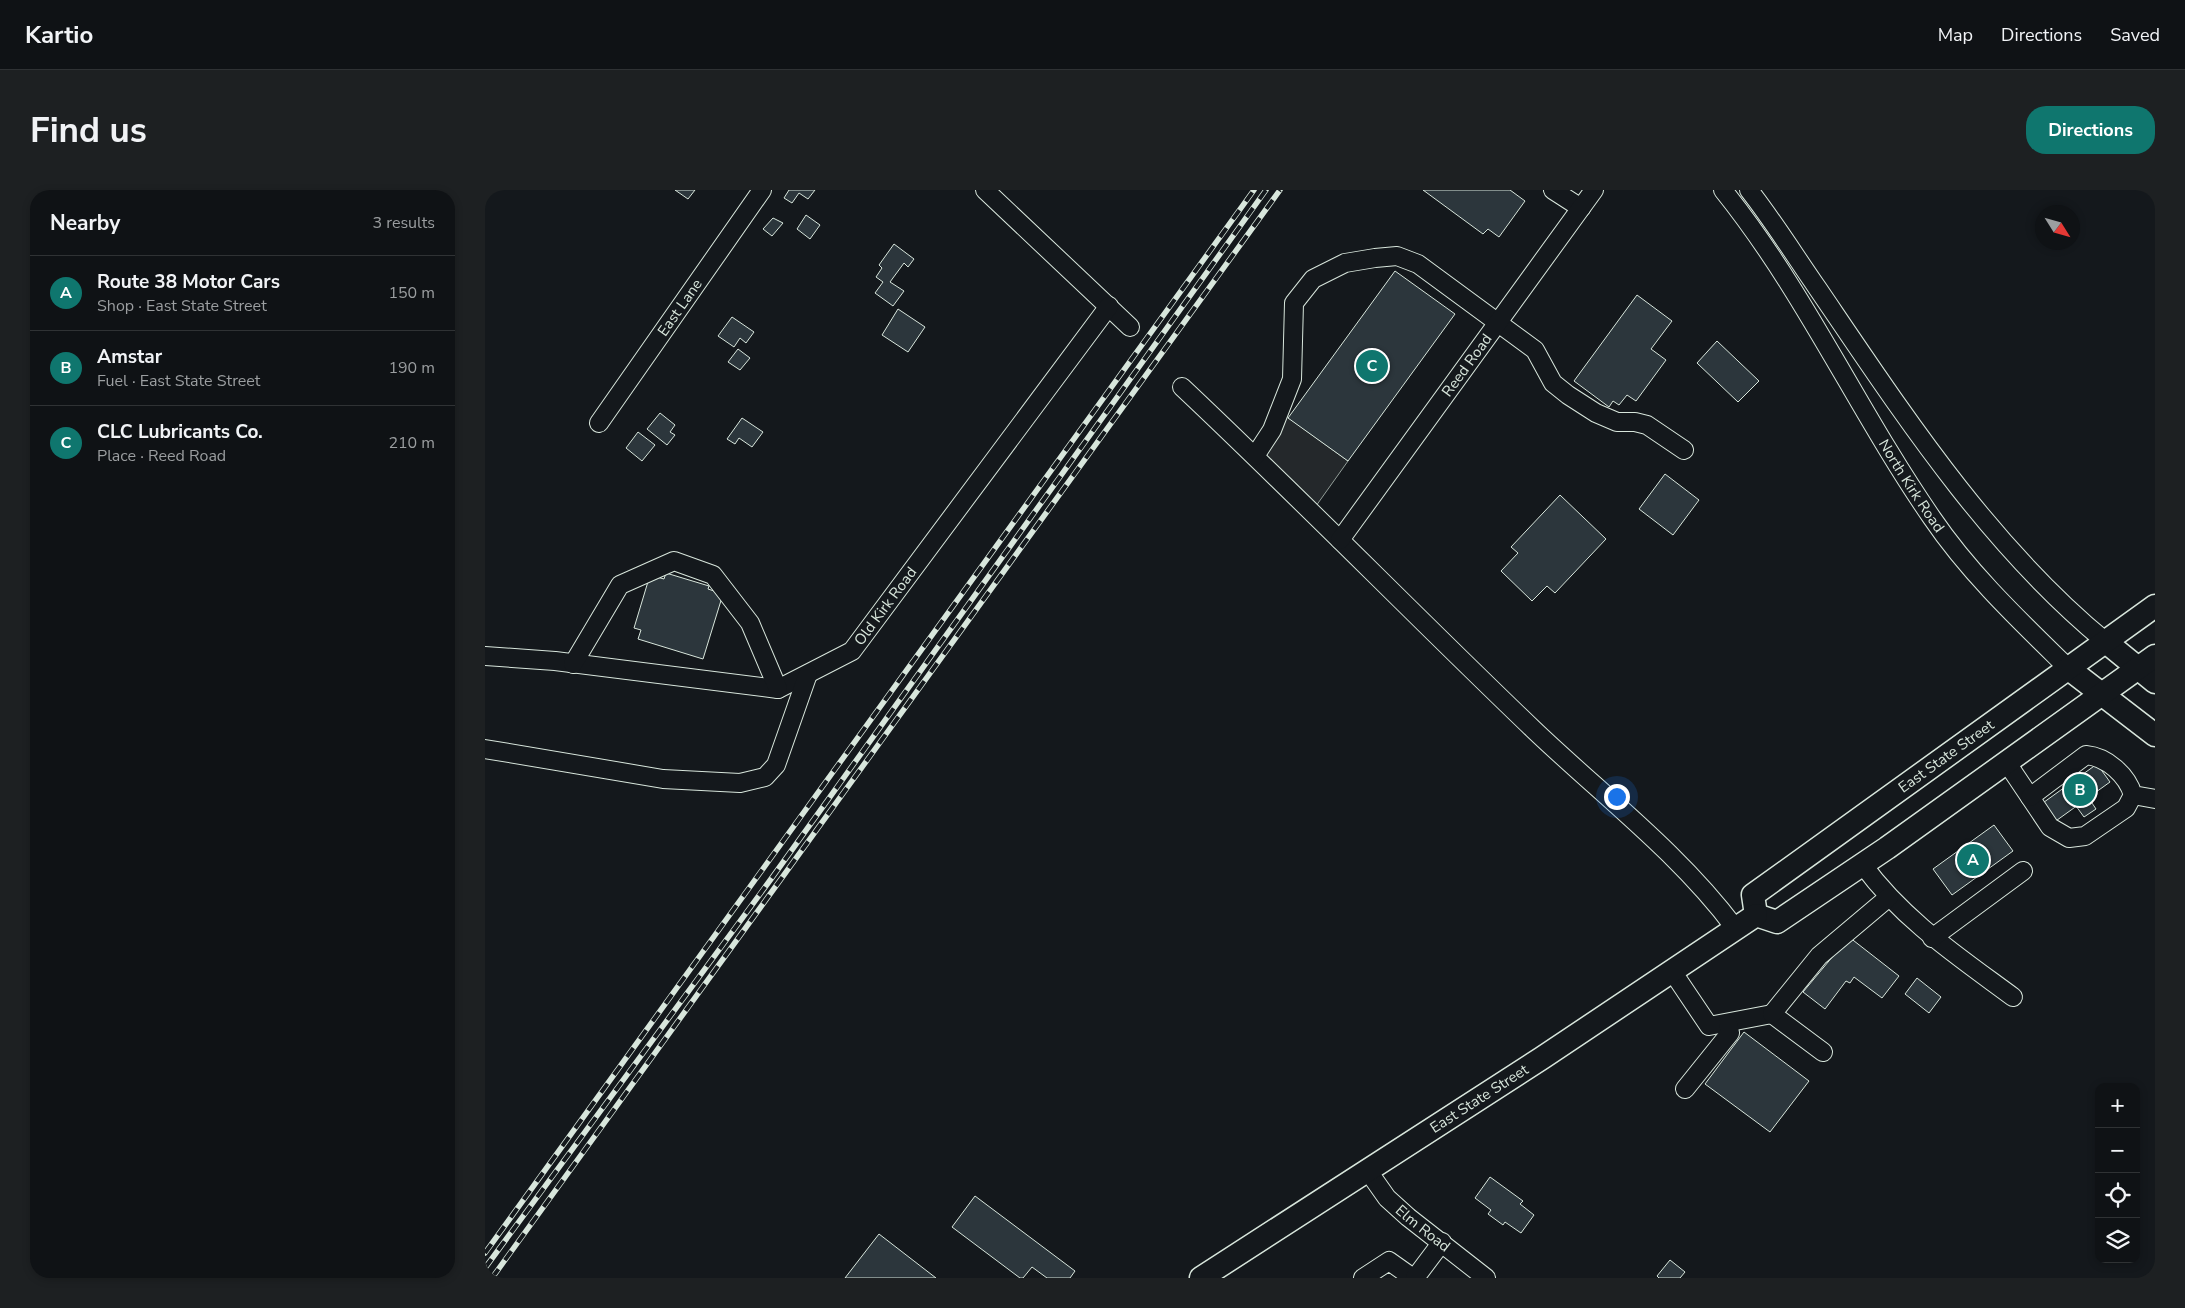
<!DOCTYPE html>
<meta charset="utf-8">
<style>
:root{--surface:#0f1215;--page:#1d2022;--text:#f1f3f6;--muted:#9b9ea0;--line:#2f3234;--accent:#0f766e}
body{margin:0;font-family:"Nunito Sans",sans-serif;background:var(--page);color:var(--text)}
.controls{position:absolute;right:15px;bottom:15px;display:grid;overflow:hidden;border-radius:10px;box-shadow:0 2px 8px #0003}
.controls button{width:45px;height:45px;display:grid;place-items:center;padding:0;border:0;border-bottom:1px solid var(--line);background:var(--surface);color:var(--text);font:25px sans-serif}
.compass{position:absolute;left:1550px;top:15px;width:45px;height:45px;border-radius:50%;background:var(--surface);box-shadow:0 2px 8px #0003;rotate:127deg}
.you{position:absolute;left:1131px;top:606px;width:18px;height:18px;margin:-12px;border:4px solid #fff;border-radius:50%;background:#1a73e8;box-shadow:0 0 0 8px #1a73e833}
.badge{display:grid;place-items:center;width:32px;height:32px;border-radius:50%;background:var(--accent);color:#fff;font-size:16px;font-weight:700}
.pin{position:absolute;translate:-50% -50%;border:2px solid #fff;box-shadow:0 1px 5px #0006}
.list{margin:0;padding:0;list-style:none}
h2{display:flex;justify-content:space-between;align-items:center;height:65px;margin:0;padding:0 20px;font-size:21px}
h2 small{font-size:16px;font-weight:400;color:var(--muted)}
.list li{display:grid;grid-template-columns:32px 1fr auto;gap:15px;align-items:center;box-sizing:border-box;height:75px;padding:0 20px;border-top:1px solid var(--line)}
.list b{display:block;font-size:19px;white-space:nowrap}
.list p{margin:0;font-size:16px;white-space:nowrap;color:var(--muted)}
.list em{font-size:16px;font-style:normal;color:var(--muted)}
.icon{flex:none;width:28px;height:28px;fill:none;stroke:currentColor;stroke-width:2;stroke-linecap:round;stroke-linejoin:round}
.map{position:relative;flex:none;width:1670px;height:1088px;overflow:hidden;border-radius:20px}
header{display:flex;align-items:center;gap:30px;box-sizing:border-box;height:70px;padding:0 25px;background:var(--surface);border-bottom:1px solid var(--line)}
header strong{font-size:24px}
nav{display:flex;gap:28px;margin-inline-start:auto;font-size:18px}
.intro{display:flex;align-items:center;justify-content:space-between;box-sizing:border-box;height:120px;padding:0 30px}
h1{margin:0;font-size:35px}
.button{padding:12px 22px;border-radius:20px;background:var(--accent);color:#fff;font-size:18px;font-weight:700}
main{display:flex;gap:30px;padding:0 30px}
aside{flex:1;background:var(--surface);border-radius:20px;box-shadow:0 2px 8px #0003}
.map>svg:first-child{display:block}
.parking{fill:#24282b;stroke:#939e99}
.building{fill:#2c363c;stroke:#d8e6dc}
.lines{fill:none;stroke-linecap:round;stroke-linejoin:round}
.minor-casing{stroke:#d8e6dc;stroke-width:20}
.major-casing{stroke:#d8e6dc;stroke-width:25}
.minor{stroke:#14181c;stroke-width:18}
.major{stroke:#14181c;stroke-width:22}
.rail-casing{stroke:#d8e6dc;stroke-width:5.5}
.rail{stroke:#14181c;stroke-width:4;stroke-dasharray:11;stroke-linecap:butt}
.labels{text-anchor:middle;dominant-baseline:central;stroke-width:4;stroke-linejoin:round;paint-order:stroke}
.street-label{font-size:15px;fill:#d8e6dc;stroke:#14181c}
</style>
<header>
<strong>Kartio</strong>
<nav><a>Map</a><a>Directions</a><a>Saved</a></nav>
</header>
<div class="intro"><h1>Find us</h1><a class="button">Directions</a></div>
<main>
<aside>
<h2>Nearby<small>3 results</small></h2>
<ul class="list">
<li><span class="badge">A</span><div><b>Route 38 Motor Cars</b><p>Shop · East State Street</p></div><em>150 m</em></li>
<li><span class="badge">B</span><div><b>Amstar</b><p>Fuel · East State Street</p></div><em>190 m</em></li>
<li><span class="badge">C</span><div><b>CLC Lubricants Co.</b><p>Place · Reed Road</p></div><em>210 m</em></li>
</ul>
</aside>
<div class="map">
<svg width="1670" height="1088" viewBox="0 0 1670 1088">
<rect width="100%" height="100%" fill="#14181c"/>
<polygon class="parking" points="794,221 863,271 826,323 770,266"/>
<g class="building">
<polygon points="190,0 210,0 203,9"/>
<polygon points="304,0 330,0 323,9 314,3 307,13 299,8"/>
<polygon points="938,0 1025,0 1040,11 1014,47 1003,39 998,44"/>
<polygon points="321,25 335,35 325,49 312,39"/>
<polygon points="288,28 298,33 287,46 278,39"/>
<polygon points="409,54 429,69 423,77 419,73 405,92 419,101 408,116 390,103 398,92 391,87 397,78 394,75"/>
<polygon points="910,81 970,124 863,271 803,228"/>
<polygon points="1152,105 1187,131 1166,159 1181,170 1151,211 1142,205 1134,215 1128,211 1124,217 1089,191"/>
<polygon points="413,119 440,137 423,162 397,145"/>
<polygon points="247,127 269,142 261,153 255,148 249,157 233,146"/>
<polygon points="1232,151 1274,191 1253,212 1212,173"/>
<polygon points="253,159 265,168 255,180 243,172"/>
<polygon points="175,223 190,235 185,242 190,245 182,255 162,239"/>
<polygon points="257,228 278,242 267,257 254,248 250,254 242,249"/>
<polygon points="153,242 170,255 157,271 141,258"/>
<polygon points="1180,284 1214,310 1188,345 1154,319"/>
<polygon points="1075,305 1121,349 1070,403 1062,396 1047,411 1016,381 1033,363 1026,357"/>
<polygon points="181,383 224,396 223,399 238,404 218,469 153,449 156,440 149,438 165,385 179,389"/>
<polygon points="1612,574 1625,592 1568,633 1555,615"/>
<polygon points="1603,607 1611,619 1599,627 1591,616"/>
<polygon points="1509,635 1528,661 1467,705 1448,679"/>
<polygon points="1364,747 1414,786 1397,808 1369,787 1365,793 1361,791 1340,819 1318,802"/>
<polygon points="1432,788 1456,807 1444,823 1420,804"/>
<polygon points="1259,842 1324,891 1285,942 1220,894"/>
<polygon points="1005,987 1038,1011 1035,1014 1049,1025 1036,1043 1020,1032 1018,1035 1003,1024 1006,1020 990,1008"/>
<polygon points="490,1006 590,1081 585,1088 562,1088 547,1077 538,1088 535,1088 467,1037"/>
<polygon points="394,1044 451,1088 360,1088"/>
<polygon points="1185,1070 1200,1082 1195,1088 1174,1088 1172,1086"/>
</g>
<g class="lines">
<g class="minor-casing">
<g id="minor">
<polyline points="500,0 645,137"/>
<polyline points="1068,0 1096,18"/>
<path id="s1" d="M1238,0C1320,102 1373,221 1447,328C1485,384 1536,432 1584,479"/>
<path d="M1264,0C1289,32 1310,66 1333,99C1418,224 1503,355 1621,452"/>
<path d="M697,197C816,309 930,426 1048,539C1116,604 1194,663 1250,738"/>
<path id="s2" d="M114,233L277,0"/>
<polyline points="770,266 787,240 807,189 809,113 828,89 860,73 890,68 912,66 933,74 1050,160 1068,193 1083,205 1111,223 1132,232 1150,232 1162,235 1199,260"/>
<path id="s3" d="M855,350L1109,0"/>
<path id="s4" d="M0,466L70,471L293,499L367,461L624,116"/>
<polyline points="88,474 135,395 189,371 228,385 265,433 293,499"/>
<polyline points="0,559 178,589 255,593 280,587 291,575 323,484"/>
<polyline points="1522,573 1565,637 1584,648 1600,646 1641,618 1648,605"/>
<path d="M1545,607L1601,565C1622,567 1642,585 1648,605L1670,609"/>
<path d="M1378,675C1418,730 1474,767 1528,807"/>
<polyline points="1447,748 1538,681"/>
<polyline points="1187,781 1224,836 1287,824 1338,862"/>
<polyline points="1287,824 1334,766 1404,707"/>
<polyline points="1200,899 1245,843 1243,833"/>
<path id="s5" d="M883,981L902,1008L923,1027L1001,1088"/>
<polyline points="878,1088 904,1071 928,1088"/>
<polyline points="930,1088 957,1052"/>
</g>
</g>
<g class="major-casing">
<g id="major">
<polyline points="1621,452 1670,492"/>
<polyline points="1584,479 1670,545"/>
<path id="s6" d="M1271,725L1268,705L1670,416"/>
<polyline points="1271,725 1292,732 1402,658 1670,466"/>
<path id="s7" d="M716,1088L1057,868L1271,725"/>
</g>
</g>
<use href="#minor" class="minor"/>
<use href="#major" class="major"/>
<g class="rail-casing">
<g id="rail">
<polyline points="0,1063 769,0"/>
<polyline points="0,1078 286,689 781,0"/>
<polyline points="7,1088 795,0"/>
</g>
</g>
<use href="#rail" class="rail"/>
</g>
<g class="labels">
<g class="street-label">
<text stroke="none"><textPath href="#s2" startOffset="141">East Lane</textPath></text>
<text stroke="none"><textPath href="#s3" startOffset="216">Reed Road</textPath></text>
<text stroke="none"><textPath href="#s1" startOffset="351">North Kirk Road</textPath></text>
<text stroke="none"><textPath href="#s4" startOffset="434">Old Kirk Road</textPath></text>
<text stroke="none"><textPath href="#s6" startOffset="258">East State Street</textPath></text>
<text stroke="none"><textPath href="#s7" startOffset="331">East State Street</textPath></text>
<text stroke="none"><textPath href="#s5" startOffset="80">Elm Road</textPath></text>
</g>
</g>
</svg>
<div class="controls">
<button>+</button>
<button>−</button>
<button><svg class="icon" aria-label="locate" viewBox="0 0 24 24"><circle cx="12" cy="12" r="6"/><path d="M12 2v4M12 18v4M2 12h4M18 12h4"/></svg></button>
<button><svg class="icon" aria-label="layers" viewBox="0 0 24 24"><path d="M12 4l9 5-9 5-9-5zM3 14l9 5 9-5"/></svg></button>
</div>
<svg class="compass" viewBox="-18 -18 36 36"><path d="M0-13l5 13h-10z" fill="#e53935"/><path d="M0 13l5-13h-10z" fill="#9b9ea0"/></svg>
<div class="you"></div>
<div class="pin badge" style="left:1488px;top:670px">A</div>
<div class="pin badge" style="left:1595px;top:600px">B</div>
<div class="pin badge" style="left:887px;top:176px">C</div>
</div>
</main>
